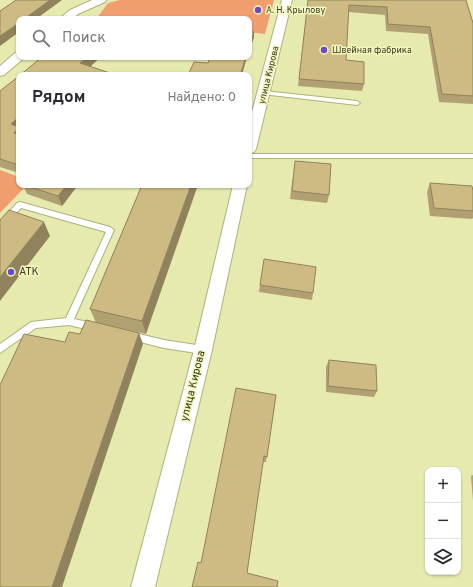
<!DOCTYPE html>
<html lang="ru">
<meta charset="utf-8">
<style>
:root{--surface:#fff;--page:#f7f7f7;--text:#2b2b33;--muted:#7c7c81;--line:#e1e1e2}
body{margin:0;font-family:Overpass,sans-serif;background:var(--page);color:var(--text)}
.controls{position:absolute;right:12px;bottom:12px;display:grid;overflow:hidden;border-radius:8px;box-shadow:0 1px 3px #0004}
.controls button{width:36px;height:36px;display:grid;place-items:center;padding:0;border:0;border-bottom:1px solid var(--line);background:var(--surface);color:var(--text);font:20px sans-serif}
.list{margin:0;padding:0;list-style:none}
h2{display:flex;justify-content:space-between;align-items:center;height:52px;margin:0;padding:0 16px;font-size:17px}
h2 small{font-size:13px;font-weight:400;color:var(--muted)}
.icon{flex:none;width:22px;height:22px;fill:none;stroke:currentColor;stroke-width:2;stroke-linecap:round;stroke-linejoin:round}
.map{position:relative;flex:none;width:473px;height:587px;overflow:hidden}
.search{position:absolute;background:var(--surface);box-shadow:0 1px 3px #0004;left:16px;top:16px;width:236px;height:44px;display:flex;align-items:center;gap:10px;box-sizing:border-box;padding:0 14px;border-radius:8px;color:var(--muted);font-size:15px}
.panel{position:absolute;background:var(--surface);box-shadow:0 1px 3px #0004;left:16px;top:72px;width:236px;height:116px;border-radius:8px}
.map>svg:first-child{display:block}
.green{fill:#f19e6f}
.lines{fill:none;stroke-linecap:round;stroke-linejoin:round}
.lane-casing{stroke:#afb179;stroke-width:2}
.street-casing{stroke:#afb179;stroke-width:2}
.lane{fill:#fff;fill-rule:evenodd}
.street{fill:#fff;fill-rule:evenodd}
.wall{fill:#b1a071}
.shaded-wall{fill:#90825c}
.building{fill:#ceba83;stroke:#90825c}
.poi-dot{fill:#6a4bc4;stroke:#f4f7bc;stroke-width:1.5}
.labels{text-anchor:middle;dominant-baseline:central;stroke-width:3;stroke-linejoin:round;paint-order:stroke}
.far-poi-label{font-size:9px;fill:#393a22;stroke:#f4f7bc;text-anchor:start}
.far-street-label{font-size:9px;fill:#393a22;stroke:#f4f7bc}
.poi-label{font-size:11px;fill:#393a22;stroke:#f4f7bc;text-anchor:start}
.street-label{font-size:11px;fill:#393a22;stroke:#f4f7bc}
</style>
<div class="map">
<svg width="473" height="587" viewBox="0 0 473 587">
<rect width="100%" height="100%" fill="#e7eaaf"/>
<g class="green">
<polygon points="120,0 274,0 265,34 249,32 249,19 97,18 108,3"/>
<polygon points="0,170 19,177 19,185 27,185 0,213"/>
</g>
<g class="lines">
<g class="lane-casing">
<g id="lane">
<polygon points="264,91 357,101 360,103 357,105 262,94 262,92"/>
<rect x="249" y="154" width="224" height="4"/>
<polygon points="20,202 110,227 114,230 74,319 97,324 98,327 97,330 94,331 69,325 36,328 0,353 0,344 31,322 66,318 106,232 21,208 3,229 0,230 0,222 17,203"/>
<polygon points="131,332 164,340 203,346 206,347 207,350 206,353 203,354 164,348 128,339 127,336 128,333"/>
</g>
</g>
<g class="street-casing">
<g id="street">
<polygon points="92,0 106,0 105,2 78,14 72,19 59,19 70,10"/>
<polygon points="282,0 292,0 256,149 254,152 249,154 249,123"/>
<polygon points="19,52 19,57 24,57 23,59 4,75 0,76 0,66 15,53"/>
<polygon points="233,185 247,185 212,350 155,587 131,587 194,350"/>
</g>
</g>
<use href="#lane" class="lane"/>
<use href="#street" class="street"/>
</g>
<g class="wall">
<polygon points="308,0 466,0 473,23 473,104 439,102 428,34 386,31 385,15 348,12 346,60 364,84 362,91 298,86"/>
<polygon points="19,76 19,173 0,167 0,91"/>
<polygon points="295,161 329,195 327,203 290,199"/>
<polygon points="430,183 473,191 473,218 472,219 430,216 427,192"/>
<polygon points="23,185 78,185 62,206 27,194"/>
<polygon points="142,185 146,334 96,323 90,309"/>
<polygon points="260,285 313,293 312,300 259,292"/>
<polygon points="329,360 377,391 374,397 326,392 326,367"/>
<polygon points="276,395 266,462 263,462 247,573 201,563"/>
<polygon points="473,475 473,501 471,476"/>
</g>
<g class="shaded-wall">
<polygon points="50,0 62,0 36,19 24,19"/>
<polygon points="19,23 19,32 0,46 0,36"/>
<polygon points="254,32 254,37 249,52 249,48"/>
<polygon points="88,57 101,57 83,73 80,63"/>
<polygon points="246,57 247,57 242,75 240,75"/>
<polygon points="19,117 19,142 18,143 11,124"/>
<polygon points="67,185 78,185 62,206 58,196"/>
<polygon points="191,185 198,185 146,334 142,321"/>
<polygon points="44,222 50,236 0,301 0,277"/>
<polygon points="139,333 143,344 62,587 52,587"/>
</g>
<g class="building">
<polygon points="16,0 50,0 24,19 19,19 19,23 0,36 0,11"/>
<polygon points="308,0 466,0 473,23 473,96 442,94 430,27 388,24 387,7 349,5 346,60 364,62 364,84 299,79"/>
<polygon points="249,32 254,32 249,48"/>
<polygon points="42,57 88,57 80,63 116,75 20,75"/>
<polygon points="210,57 246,57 240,75 188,75 194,62 208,63"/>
<polygon points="19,76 19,117 11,124 19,127 19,128 14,133 19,134 19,165 0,159 0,91"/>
<polygon points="295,161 331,164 329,195 292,191"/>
<polygon points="430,183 472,186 473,191 473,211 434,208"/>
<polygon points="24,185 67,185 58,196"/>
<polygon points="142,185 191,185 142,321 90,309"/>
<polygon points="9,210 44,222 0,277 0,220"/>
<polygon points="264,259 316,267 313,293 260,285"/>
<polygon points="86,320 139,333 52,587 0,587 0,385 24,334 65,342 69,332 80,334"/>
<polygon points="329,360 376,365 377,391 328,386"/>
<polygon points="236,388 276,395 267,457 264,456 247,573 278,581 277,587 192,587 198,562 201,563"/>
</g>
<g class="poi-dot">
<circle cx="258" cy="10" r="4"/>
<circle cx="324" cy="50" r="4"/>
<circle cx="11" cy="272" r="4"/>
</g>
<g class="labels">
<g class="far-poi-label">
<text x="266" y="10">А. Н. Крылову</text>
<text x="332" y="50">Швейная фабрика</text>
</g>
<g class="far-street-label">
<text transform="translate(269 75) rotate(-76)">улица Кирова</text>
</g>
<g class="poi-label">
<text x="19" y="272">АТК</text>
</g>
<g class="street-label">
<text transform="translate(193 386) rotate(-76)">улица Кирова</text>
</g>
</g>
</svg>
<div class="controls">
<button>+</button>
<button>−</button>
<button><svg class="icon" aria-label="layers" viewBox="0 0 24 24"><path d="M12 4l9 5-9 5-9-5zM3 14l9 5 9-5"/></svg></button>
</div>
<div class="search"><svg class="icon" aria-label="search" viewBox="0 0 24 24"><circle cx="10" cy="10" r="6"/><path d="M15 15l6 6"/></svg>Поиск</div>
<section class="panel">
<h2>Рядом<small>Найдено: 0</small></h2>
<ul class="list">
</ul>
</section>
</div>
